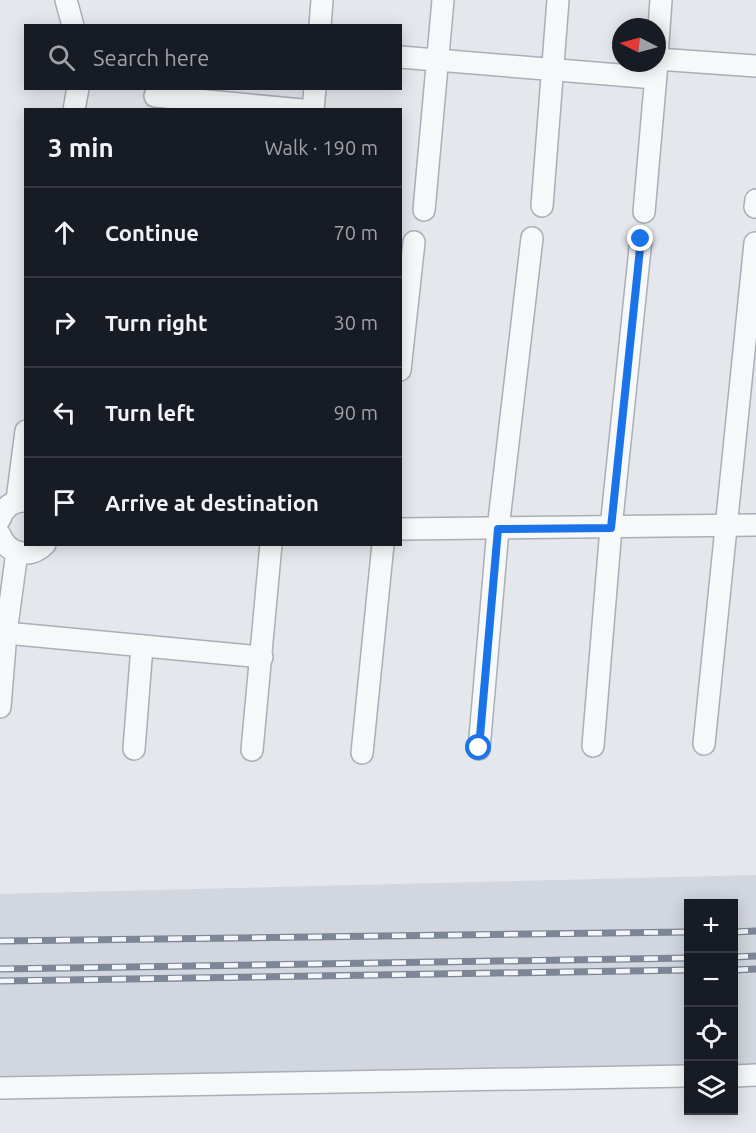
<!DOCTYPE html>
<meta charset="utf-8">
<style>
:root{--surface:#171b24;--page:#20242c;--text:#f1f3f6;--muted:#9ea1a6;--line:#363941}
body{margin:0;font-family:Ubuntu,sans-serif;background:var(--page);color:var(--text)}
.controls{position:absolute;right:18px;bottom:18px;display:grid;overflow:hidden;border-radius:0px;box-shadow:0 3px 15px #0003}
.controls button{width:54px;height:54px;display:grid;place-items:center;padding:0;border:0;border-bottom:2px solid var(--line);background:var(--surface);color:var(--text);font:30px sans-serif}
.compass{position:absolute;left:612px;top:18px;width:54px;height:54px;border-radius:50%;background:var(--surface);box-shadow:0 3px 15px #0003;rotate:276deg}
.stop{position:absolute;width:18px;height:18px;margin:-14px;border:4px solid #1a73e8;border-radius:50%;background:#fff}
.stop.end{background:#1a73e8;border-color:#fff;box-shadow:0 2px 6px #0008}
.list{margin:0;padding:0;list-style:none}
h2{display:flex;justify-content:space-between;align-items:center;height:78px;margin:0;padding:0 24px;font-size:26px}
h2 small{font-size:20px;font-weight:400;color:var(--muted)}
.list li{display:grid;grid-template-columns:39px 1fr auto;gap:18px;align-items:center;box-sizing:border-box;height:90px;padding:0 24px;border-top:2px solid var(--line)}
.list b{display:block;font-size:22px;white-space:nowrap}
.list em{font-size:20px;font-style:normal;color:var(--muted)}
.icon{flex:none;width:33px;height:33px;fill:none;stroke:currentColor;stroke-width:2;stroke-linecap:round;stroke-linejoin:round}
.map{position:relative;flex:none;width:756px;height:1133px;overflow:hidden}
.search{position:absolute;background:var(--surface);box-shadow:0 3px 15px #0003;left:24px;top:24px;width:378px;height:66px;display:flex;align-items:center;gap:15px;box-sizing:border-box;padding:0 21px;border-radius:0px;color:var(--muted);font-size:22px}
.panel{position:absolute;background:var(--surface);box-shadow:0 3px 15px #0003;left:24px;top:108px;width:378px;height:438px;border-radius:0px}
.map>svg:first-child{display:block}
.built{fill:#d2d6de}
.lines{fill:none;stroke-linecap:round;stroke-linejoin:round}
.minor-casing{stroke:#a9aeb7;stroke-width:24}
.minor{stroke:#f7f8fa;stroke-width:21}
.rail-casing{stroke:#7d8696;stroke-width:7}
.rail{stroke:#f4f6f9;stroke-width:4.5;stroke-dasharray:14;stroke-linecap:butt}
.route{stroke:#1a73e8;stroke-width:8}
</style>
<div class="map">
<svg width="756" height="1133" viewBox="0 0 756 1133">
<rect width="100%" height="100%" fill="#e4e7ec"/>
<polygon class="built" points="756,875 756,1081 734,1081 734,904 688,904 688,1081 0,1076 0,894"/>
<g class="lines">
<g class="minor-casing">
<g id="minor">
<polyline points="66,0 73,26"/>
<polyline points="320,26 322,0"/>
<polyline points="400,57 655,78"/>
<polyline points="657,57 661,0"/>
<polyline points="657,59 756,66"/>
<polyline points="155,96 302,110"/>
<polyline points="74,110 78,88"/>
<polyline points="313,110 315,88"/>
<polyline points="542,206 558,0"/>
<polyline points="755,207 756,200"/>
<polyline points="424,210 443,0"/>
<polyline points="644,212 657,63"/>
<polyline points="400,370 414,242"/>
<polyline points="17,500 26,431"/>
<path d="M0,519C4,507 13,500 26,501"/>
<polyline points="400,529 756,525"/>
<path d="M0,535C8,555 30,559 45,544"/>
<polyline points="17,552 6,633 262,657"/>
<polyline points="0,707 6,633"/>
<polyline points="704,744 755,243"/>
<polyline points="593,746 611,528 641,239"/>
<polyline points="134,749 142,646"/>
<polyline points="479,749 498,529 532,238"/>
<polyline points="252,750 271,544"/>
<polyline points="362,753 383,544"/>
<polyline points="734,1076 756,1075"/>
<polyline points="0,1088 688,1076"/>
</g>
</g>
<use href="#minor" class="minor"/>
<g class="rail-casing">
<g id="rail">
<polyline points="734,932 756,931"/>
<polyline points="0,941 688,932"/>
<polyline points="734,957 756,956"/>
<polyline points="0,969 688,958"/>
<polyline points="734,970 756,969"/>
<polyline points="0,981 688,970"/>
</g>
</g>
<use href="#rail" class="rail"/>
</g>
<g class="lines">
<polyline class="route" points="479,748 498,529 611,528 641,239"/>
</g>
</svg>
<div class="controls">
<button>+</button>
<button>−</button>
<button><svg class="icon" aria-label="locate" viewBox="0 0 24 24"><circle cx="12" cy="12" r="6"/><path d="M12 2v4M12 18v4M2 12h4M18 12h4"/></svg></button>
<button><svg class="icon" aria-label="layers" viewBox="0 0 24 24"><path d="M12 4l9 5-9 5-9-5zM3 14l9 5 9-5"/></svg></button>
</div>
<svg class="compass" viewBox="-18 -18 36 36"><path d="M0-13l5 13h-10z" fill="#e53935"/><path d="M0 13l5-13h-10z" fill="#9ea1a6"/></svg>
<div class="stop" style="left:479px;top:748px"></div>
<div class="stop end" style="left:641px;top:239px"></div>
<div class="search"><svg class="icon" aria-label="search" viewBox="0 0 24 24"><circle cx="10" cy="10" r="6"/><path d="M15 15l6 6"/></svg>Search here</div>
<section class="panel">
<h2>3 min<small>Walk · 190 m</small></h2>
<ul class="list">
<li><svg class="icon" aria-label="ahead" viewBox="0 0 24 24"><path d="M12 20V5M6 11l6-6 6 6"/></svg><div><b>Continue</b></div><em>70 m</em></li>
<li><svg class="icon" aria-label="right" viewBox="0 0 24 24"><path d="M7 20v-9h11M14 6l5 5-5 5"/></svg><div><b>Turn right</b></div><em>30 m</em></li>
<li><svg class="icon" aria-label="left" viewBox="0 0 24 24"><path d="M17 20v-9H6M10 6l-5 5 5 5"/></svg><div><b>Turn left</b></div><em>90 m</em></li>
<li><svg class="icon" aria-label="arrive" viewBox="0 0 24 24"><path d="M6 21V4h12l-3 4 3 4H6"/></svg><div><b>Arrive at destination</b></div></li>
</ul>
</section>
</div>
